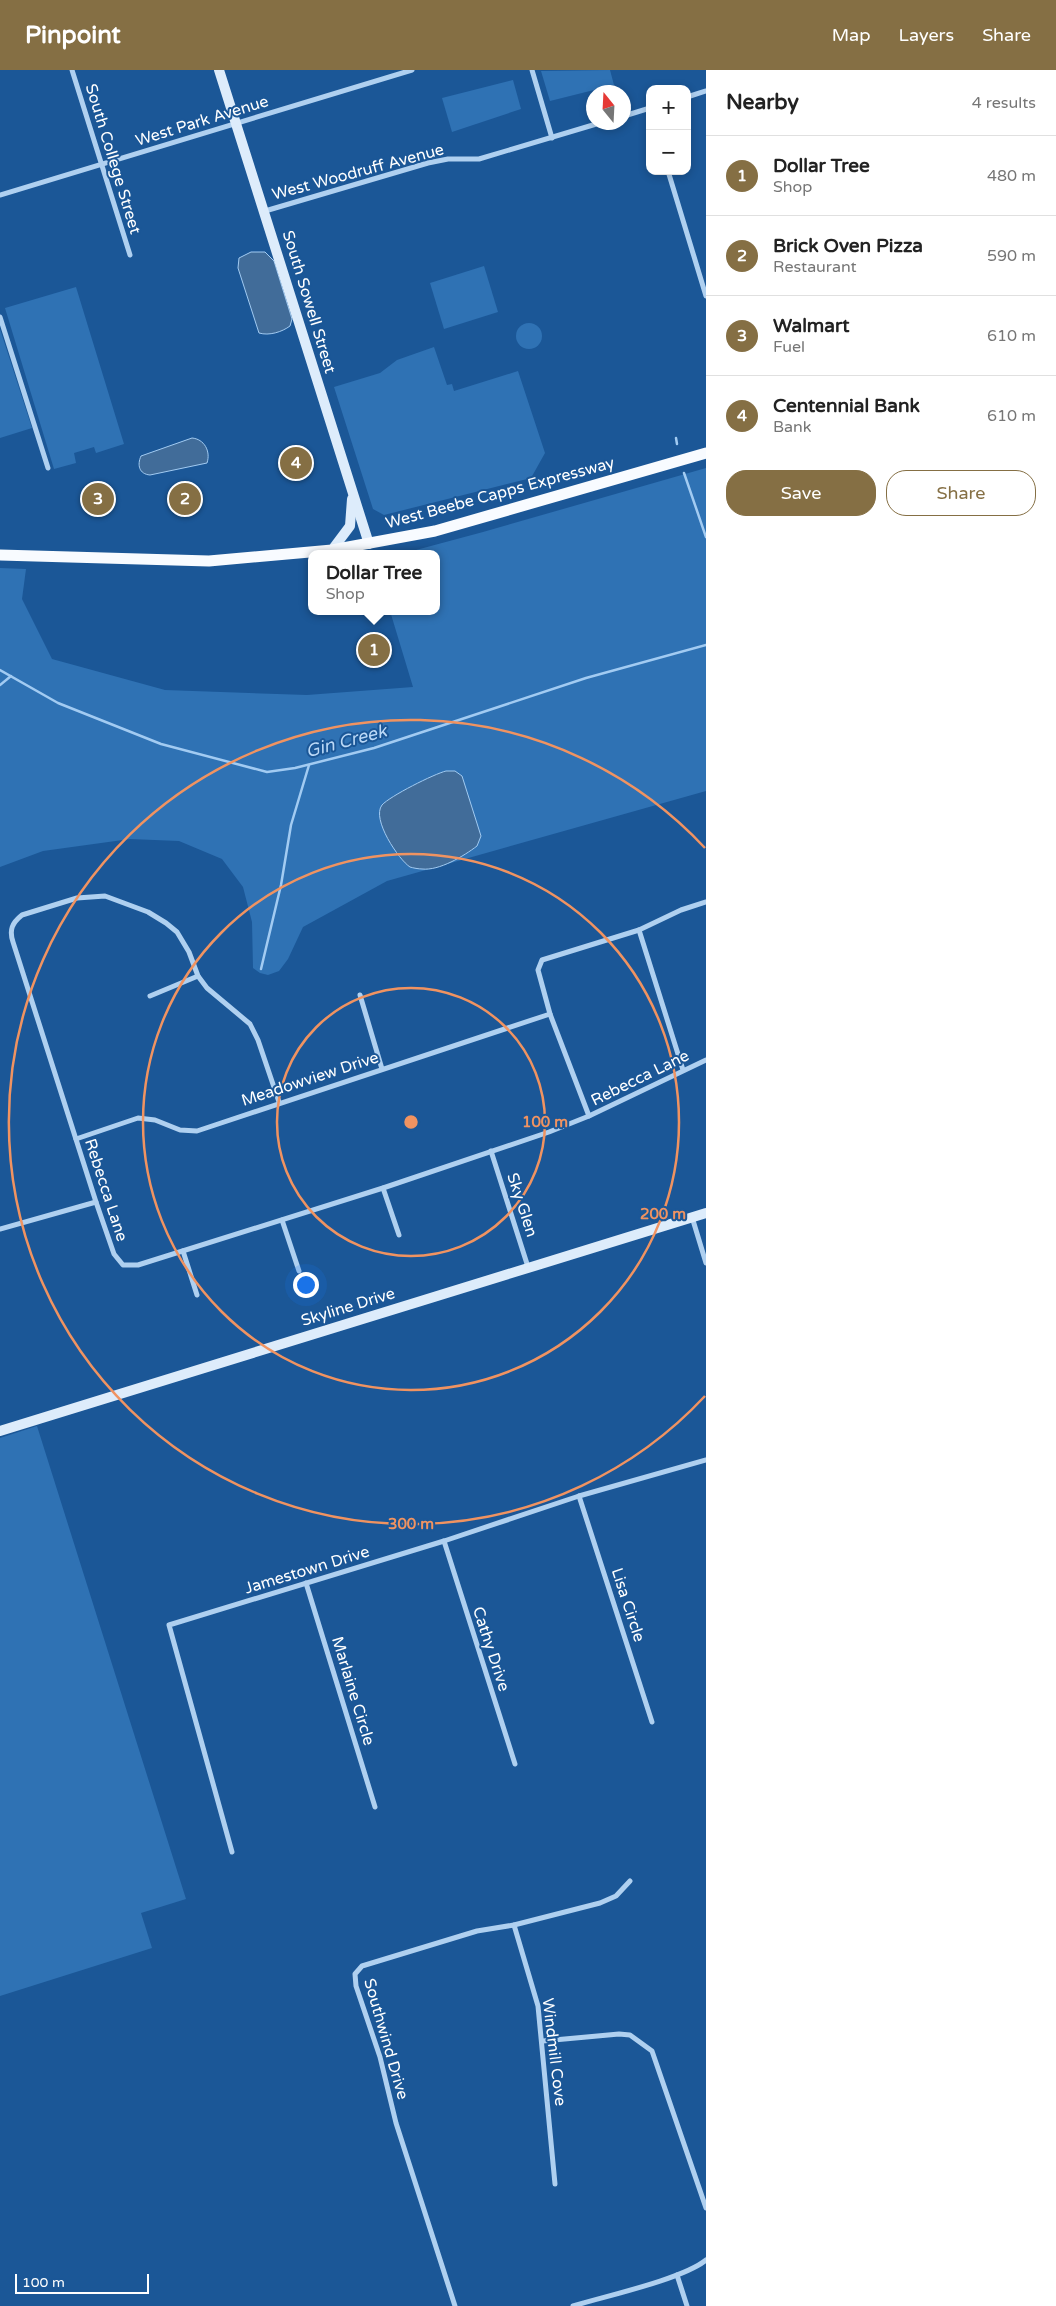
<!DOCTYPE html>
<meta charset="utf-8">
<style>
:root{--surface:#fff;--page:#f2f2f2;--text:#222;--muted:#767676;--line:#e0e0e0;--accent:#856f44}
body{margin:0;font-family:"Varela Round",sans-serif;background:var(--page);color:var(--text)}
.controls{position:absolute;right:15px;top:15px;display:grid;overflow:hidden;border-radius:10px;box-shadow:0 2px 8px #0003}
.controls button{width:45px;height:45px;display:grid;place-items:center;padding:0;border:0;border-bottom:1px solid var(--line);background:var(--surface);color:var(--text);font:25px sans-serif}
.compass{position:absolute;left:586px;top:15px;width:45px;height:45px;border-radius:50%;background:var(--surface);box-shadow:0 2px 8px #0003;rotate:342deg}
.scale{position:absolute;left:15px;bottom:12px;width:134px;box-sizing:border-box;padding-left:5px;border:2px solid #fff;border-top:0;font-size:14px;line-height:18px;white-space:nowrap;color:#fff;-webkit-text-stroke:4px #1b5797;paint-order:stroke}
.you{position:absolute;left:305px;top:1214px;width:18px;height:18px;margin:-12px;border:4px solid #fff;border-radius:50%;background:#1a73e8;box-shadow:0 0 0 8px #1a73e833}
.badge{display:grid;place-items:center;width:32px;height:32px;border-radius:50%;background:var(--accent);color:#fff;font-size:16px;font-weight:700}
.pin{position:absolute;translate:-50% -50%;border:2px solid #fff;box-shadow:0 1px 5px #0006}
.popup{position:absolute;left:308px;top:480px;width:132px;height:65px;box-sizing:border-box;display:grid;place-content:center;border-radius:10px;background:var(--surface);filter:drop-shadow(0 1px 4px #0005);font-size:16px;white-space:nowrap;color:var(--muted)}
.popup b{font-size:19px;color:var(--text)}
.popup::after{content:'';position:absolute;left:50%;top:100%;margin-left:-10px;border:10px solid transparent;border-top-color:var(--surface)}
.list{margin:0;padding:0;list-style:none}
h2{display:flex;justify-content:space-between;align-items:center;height:65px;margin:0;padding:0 20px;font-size:21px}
h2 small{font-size:16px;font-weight:400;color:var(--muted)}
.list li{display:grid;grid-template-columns:32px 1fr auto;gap:15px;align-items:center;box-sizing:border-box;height:80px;padding:0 20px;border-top:1px solid var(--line)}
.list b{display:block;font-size:19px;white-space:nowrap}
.list p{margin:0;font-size:16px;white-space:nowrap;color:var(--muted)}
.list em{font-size:16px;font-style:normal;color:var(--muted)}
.actions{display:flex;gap:10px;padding:15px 20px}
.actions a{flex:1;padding:11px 0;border:1px solid var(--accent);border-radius:20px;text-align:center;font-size:18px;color:var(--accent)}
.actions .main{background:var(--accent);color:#fff}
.map{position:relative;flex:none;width:706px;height:2236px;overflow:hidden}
header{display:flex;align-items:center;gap:30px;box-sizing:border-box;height:70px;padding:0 25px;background:var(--accent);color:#fff}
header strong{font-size:24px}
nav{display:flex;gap:28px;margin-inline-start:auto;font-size:18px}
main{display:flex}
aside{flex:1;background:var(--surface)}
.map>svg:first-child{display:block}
.green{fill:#2f72b4}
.water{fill:#416c99;stroke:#a2cbf2}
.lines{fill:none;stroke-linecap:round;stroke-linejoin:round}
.stream{stroke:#a2cbf2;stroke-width:2.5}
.street{stroke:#afd0f0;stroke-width:5}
.secondary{stroke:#ddecfb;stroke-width:10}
.primary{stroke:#f8fbff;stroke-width:11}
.ring{fill:none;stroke:#f09361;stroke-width:2.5}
.labels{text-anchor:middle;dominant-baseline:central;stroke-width:4;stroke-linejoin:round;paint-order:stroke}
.street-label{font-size:16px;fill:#fff;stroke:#1b5797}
.water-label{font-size:18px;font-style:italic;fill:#bbd9f7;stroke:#1b5797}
.centre{fill:#f09361;stroke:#1b5797;stroke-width:2.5}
.ring-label{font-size:15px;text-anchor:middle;font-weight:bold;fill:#f09361;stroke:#1b5797;stroke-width:4;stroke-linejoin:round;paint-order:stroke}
</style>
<header>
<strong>Pinpoint</strong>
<nav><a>Map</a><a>Layers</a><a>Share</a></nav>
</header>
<main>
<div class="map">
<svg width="706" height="2236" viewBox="0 0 706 2236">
<rect width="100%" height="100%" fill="#1b5797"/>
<g class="green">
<polygon points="610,0 614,15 550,31 541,1"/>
<polygon points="513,10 521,39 452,62 442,28"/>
<polygon points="484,196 498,242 444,259 430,213"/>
<polygon points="76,217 124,374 96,383 94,377 74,383 76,393 54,399 5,238"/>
<circle cx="529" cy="266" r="13"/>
<polygon points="0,259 32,358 0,368"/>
<polygon points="434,277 447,315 452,314 454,321 518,301 545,383 531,408 384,445 373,439 334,317 380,303 397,290"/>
<polygon points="706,398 706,721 387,811 303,857 288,889 279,901 268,905 260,903 253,898 252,852 243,817 222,789 179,771 130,769 43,781 0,797 0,498 26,499 22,529 52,589 165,620 307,625 413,617 390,541 436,541 436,484 389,484 416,480 483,462"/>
<polygon points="37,1356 186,1829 141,1843 152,1878 0,1926 0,1368"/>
</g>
<g class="water">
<path d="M251,182H265L274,191L292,249L290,256C282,262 269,266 259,263L238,198L239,188Z"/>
<path d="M192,368C204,369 211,381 207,393L150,405C139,404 137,395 141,386Z"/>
<path d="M446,701H455L462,706L481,766L477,776C464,786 439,801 422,799C419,799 413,798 410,797C399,790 371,749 382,735C390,726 434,704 446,701Z"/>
</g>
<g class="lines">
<g class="stream">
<polyline points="676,368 677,374"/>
<polyline points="684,403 706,467"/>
<polyline points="0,600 58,633 161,674 267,702 295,698 374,678 586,608 706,575"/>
<polyline points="0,615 11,606"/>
<polyline points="261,899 281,815 291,755 309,695"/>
</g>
<g class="street">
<polyline points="72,0 130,185"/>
<polyline points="532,0 552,68"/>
<polyline points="687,27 706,21"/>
<polyline points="624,46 650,38"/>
<polyline points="668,101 706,226"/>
<polyline points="0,125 412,0"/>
<polyline points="265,141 428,93 448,89 479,89 603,52"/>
<polyline points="0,247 48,398"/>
<polyline points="639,860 683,1000"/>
<polyline points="360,925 382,999"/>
<polyline points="150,926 198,906"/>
<path d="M279,1032L258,970L250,954L207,918L198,906L189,882L177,862L166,853L148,842L105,826L77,828L22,845C12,853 9,860 13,872L96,1132L114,1184L123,1195H138L383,1118L549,1062L589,1046L706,990"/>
<polyline points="589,1046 550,944 538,900 542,890 639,860 681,840 706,832"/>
<polyline points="76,1069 138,1048 155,1050 180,1060 197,1061 550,944"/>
<polyline points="491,1081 528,1197"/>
<polyline points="383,1118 399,1165"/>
<polyline points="692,1147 706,1193"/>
<polyline points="282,1150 299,1201"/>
<polyline points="0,1159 96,1132"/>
<polyline points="183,1181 197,1225"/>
<polyline points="579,1426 652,1652"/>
<polyline points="444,1471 515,1694"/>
<polyline points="306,1513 375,1737"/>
<polyline points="232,1782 169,1555 444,1471 579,1426 706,1390"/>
<polyline points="514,1855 538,1936 555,2114"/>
<polyline points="543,1971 619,1964 630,1965 652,1981 706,2138"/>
<polyline points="677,2205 687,2236"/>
<polyline points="455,2236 396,2053 380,1987 356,1916 355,1904 362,1896 477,1861 514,1855 600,1833 616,1826 630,1811"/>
<path d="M573,2236C606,2226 683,2209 706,2190"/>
</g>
<g class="secondary">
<polyline points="219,0 369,474"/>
<polyline points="332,480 350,456 352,429"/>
<polyline points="0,1361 706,1143"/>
</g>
<polyline class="primary" points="0,485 209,491 332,480 435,461 706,383"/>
</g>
<g class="ring">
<circle cx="411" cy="1052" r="134"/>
<circle cx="411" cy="1052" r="268"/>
<path d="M705 1326A402 402 0 1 1 705 778"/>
</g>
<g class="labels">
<g class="street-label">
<text transform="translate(202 51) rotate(-17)">West Park Avenue</text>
<text transform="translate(113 89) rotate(73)">South College Street</text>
<text transform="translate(358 102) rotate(-15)">West Woodruff Avenue</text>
<text transform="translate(309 232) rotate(73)">South Sowell Street</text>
<text transform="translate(500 423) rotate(-15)">West Beebe Capps Expressway</text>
<text transform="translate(640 1008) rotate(-26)">Rebecca Lane</text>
<text transform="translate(310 1009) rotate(-18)">Meadowview Drive</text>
<text transform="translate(106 1120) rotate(72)">Rebecca Lane</text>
<text transform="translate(522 1135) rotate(72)">Sky Glen</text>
<text transform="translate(348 1237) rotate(-17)">Skyline Drive</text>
<text transform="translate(307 1500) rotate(-17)">Jamestown Drive</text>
<text transform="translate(628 1535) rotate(72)">Lisa Circle</text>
<text transform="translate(491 1579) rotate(72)">Cathy Drive</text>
<text transform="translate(353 1621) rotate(73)">Marlaine Circle</text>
<text transform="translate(386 1969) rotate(74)">Southwind Drive</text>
<text transform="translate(554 1982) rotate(83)">Windmill Cove</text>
</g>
<g class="water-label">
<text transform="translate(346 671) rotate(-15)">Gin Creek</text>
</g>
</g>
<circle cx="411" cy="1052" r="8" class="centre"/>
<g class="ring-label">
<text x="545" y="1057">100 m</text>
<text x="663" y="1149">200 m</text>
<text x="411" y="1459">300 m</text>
</g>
</svg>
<div class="controls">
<button>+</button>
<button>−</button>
</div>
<svg class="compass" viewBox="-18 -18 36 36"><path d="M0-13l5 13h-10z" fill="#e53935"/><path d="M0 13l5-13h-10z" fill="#767676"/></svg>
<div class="scale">100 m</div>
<div class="you"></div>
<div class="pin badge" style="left:374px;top:580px">1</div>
<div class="popup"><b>Dollar Tree</b>Shop</div>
<div class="pin badge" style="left:185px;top:429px">2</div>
<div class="pin badge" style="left:98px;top:429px">3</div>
<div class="pin badge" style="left:296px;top:393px">4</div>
</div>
<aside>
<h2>Nearby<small>4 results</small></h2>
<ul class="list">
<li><span class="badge">1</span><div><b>Dollar Tree</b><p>Shop</p></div><em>480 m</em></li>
<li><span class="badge">2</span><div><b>Brick Oven Pizza</b><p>Restaurant</p></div><em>590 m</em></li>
<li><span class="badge">3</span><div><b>Walmart</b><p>Fuel</p></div><em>610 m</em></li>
<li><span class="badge">4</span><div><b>Centennial Bank</b><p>Bank</p></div><em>610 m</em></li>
</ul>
<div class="actions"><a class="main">Save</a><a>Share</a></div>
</aside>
</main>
